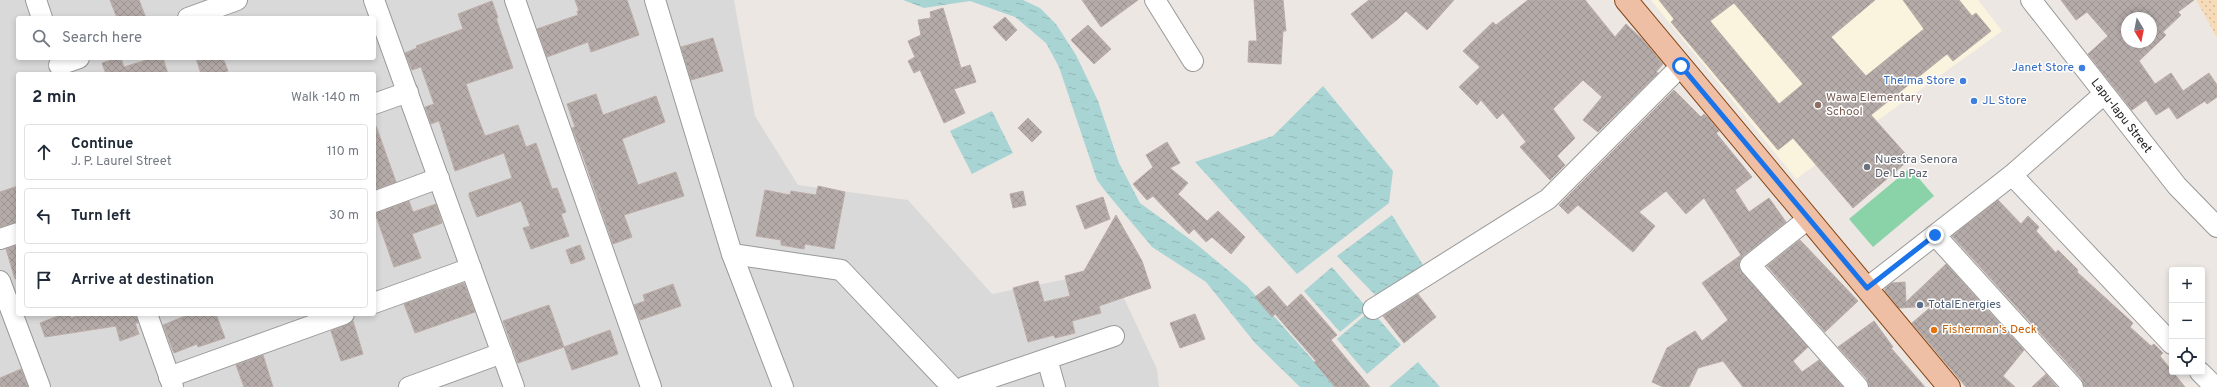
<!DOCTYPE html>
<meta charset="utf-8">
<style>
:root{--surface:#fff;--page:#f6f6f7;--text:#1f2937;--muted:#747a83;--line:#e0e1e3}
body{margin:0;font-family:Overpass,sans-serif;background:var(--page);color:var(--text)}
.controls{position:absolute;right:12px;bottom:12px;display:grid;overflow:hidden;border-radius:4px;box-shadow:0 2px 6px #0003}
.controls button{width:36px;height:36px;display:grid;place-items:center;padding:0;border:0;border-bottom:1px solid var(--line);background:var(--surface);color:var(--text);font:20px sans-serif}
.compass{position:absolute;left:2121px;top:12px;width:36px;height:36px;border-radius:50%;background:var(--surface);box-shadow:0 2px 6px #0003;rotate:170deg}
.stop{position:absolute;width:12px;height:12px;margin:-9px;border:3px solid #1a73e8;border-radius:50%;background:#fff}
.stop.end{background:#1a73e8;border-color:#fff;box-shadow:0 1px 4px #0008}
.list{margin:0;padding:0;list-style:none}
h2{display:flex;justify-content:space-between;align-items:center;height:52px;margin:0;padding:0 16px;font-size:17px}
h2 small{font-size:13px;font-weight:400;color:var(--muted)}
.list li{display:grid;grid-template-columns:26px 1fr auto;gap:12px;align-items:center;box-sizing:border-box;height:56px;margin:0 8px 8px;padding:0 8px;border:1px solid var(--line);border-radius:4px}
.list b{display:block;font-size:15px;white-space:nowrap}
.list p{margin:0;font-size:13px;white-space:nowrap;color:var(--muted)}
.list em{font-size:13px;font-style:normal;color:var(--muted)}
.icon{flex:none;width:22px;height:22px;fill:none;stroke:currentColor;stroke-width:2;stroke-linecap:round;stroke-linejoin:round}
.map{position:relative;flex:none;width:2217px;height:387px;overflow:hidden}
.search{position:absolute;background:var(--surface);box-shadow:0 2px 6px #0003;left:16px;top:16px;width:360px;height:44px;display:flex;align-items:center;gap:10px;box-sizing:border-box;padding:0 14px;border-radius:4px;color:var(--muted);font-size:15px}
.panel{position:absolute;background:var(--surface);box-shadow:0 2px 6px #0003;left:16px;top:72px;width:360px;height:244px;border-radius:4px}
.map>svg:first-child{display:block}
.residential{fill:#dad9d9;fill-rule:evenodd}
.education{fill:#faf4de}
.sand{fill:url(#sand-dots)}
.pitch{fill:#8ad2a7}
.water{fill:url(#water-ripples)}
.building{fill:url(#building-cross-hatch);stroke:#bcaca7;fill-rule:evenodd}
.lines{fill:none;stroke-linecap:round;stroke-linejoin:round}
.minor-casing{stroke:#999;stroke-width:22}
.primary-casing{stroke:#824412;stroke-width:24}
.minor{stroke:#fff;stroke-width:20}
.primary{stroke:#efbfa5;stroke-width:22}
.route{stroke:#1a73e8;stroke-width:5}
.shop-dot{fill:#3f7fe0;stroke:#fff;stroke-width:1.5}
.education-dot{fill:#8d6e63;stroke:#fff;stroke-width:1.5}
.worship-dot{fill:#6b7280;stroke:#fff;stroke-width:1.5}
.service-dot{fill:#5c6f8a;stroke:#fff;stroke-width:1.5}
.food-dot{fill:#e8710a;stroke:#fff;stroke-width:1.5}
.labels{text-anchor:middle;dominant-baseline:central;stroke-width:3;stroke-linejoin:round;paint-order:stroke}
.shop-label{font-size:12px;fill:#366cbe;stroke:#fff;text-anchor:end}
.education-label{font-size:12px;fill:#785e54;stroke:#fff;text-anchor:start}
.street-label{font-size:12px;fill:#1c1c1c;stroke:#fff}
.worship-label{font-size:12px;fill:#5b616d;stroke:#fff;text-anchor:start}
.service-label{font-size:12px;fill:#4e5e75;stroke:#fff;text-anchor:start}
.food-label{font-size:12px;fill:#c56008;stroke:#fff;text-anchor:start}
</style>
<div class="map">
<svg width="2217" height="387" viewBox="0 0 2217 387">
<defs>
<pattern id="sand-dots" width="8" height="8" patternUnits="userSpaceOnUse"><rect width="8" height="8" fill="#f5dbb8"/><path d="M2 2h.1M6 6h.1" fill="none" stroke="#d1bb9e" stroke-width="1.8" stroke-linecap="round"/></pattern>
<pattern id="water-ripples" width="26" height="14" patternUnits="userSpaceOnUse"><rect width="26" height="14" fill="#a9d4d4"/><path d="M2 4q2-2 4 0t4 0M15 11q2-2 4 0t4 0" fill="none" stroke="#91b5b5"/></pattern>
<pattern id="building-cross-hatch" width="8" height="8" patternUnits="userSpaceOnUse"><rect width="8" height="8" fill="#b5aca9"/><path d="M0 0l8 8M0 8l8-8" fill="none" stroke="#9b9391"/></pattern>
</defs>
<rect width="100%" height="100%" fill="#ece7e3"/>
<path class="residential" d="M0,0H734L755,116L798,185L908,200L992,294L1111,270L1157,369L1159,387H0ZM18,18H374V58H18ZM18,74H374V314H18Z"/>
<polygon class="education" points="1651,0 1978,0 2002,31 1796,179"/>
<polygon class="sand" points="2196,0 2217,0 2217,38 2198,3"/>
<polygon class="pitch" points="1910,168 1934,196 1873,247 1849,219"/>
<g class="water">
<polygon points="903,0 1023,0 1040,8 1056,24 1076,55 1098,101 1119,163 1140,203 1195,243 1247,286 1337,387 1300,387 1255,343 1206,282 1152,247 1106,192 1097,180 1059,67 1046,43 1015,17 970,1 924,8"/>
<polygon points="1323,86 1393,171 1389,203 1297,274 1195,162 1273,136"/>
<polygon points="992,111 1013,153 972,174 950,131"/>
<polygon points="1392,215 1423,265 1379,299 1337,256"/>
<polygon points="1332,267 1368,309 1340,332 1304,291"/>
<polygon points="1371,310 1401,345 1367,374 1337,339"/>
<polygon points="1418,362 1440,387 1389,387"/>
</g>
<g class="building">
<polygon points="110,0 139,0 146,18 117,18"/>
<polygon points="575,0 627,0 639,35 591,52 588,42 547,57 537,29 578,15 577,11 579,11"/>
<polygon points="1082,0 1138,0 1101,27"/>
<polygon points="1254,0 1283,0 1286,31 1283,31 1281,64 1248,62 1249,41 1257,41"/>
<polygon points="1369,0 1454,0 1427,30 1406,11 1398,19 1372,39 1351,14"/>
<polygon points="1528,0 1585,0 1615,37 1626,24 1642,39 1663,64 1656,72 1658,73 1598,132 1583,120 1602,97 1583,80 1553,109 1575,138 1557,156 1565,165 1550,180 1520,147 1526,142 1503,113 1497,119 1481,100 1477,105 1459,87 1480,67 1463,51 1493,22 1496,25"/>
<path d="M1659,0H1875L1831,37L1866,76L1924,29L1903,0H1959L1972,16L1976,13L1991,31L1953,61L1947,54L1871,115L1910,159L1853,208L1793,138L1778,150L1671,22L1674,19ZM1734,3L1803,84L1779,104L1710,21Z"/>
<path d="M2061,0H2194L2178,12L2181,15L2163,32L2166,35L2139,61L2155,84L2171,73L2183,91L2209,73L2217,85V97L2207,104L2205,101L2177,119L2169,107L2156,115L2146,100L2132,110L2088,54L2108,36L2087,12L2076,20ZM2127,18H2151V42H2127Z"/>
<polygon points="492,1 498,18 496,18 513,68 466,84 475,110 485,136 518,125 526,147 536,143 552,189 557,188 566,212 561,214 569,236 531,249 523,228 530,226 521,201 477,217 469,196 469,193 512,178 504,153 455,171 439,121 431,124 425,107 434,104 421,67 412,70 405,53 417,48 416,46 463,29 458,14"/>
<polygon points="943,8 961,68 970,65 976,82 954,89 965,113 944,123 920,70 914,73 908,61 915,57 908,41 921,35 918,20 931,18 930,12"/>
<polygon points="1005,17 1017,30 1006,41 993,27"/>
<polygon points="1088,25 1111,49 1094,64 1071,40"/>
<polygon points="713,38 723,71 691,80 681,47"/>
<polygon points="118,58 121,58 124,67 153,58 163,58 168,74 106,74 102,63"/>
<polygon points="196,58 223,58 228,71 221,74 201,74"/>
<polygon points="1674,90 1701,117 1704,114 1709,119 1719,131 1716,133 1752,177 1735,190 1749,212 1769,198 1786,222 1743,256 1739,261 1739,267 1808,347 1793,361 1802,372 1819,360 1843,387 1743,387 1723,361 1698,368 1689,387 1663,387 1652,382 1667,348 1695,331 1702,341 1728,320 1702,283 1741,255 1704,198 1686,214 1666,191 1639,212 1655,226 1633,252 1578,205 1568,214 1559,205"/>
<polygon points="596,94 603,115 656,96 665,122 622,139 638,185 676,172 684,196 624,215 632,237 613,244 582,153 572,128 575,127 567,104"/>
<polygon points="1028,118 1042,132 1032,142 1018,128"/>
<polygon points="374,126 376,126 396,182 374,190"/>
<polygon points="1167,142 1180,163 1170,168 1188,183 1178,194 1207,221 1218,211 1245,237 1231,254 1212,237 1206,242 1194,229 1189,234 1153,196 1147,200 1133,184 1153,167 1146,155"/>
<polygon points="18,186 18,222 0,227 0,192"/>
<polygon points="818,186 845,192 834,249 805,244 804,249 781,245 781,240 756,236 765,190 790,195 791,191 816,195"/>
<polygon points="1023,191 1026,205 1013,208 1010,194"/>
<polygon points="1103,197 1110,219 1085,229 1076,206"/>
<polygon points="1998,200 2021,224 2028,216 2039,227 2036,231 2056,253 2058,250 2078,270 2077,272 2133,323 2130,327 2151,346 2154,344 2163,353 2160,356 2185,387 2084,387 2082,379 1952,236"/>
<polygon points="409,201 413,212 436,204 442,223 412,234 421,258 394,267 375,213"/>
<polygon points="1116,215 1142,261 1151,288 1099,306 1101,313 1072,321 1075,333 1055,338 1054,335 1028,342 1013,288 1038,281 1044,302 1070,296 1065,276 1084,271"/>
<polygon points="1800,240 1858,301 1825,332 1767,266"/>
<polygon points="18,245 18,278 15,279 6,249"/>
<polygon points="580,245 585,259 571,264 566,250"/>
<polygon points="1946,264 2024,350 2003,376 2015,387 1966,387 1912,323 1932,306 1899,308 1885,291 1885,288 1892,283 1905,282 1906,302"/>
<polygon points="464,283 475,312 415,333 404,304"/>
<polygon points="673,284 681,306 640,320 634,305 645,301 643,295"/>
<polygon points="1269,286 1287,307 1301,294 1337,335 1331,340 1370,387 1335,387 1314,362 1316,361 1275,314 1272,317 1255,297"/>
<polygon points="1418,294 1436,317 1404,343 1383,316"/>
<polygon points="549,305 564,347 518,363 503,321"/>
<polygon points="63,314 70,314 71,318 82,314 136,314 138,323 135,323 139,334 120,341 116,326 45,337 40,323"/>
<polygon points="190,314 216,314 225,338 198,347 197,344 174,353 163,325"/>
<polygon points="1195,314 1205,339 1180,348 1170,323"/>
<polygon points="353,321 363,354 341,361 331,331"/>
<polygon points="1874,321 1893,347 1891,348 1925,387 1869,387 1867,379 1838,347"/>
<polygon points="610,330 618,354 572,370 564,347"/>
<polygon points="263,355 273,387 244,387 236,365"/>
<polygon points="21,369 28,387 0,387 0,378"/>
<polygon points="2046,374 2057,387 2032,387"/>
</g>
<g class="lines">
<g class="minor-casing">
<g id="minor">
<polyline points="36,0 42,18"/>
<polyline points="374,0 514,387"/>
<polyline points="515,0 651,387"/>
<polyline points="655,0 732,254 783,387"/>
<polyline points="1155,0 1193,61"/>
<polyline points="2031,0 2177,186 2217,227"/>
<polyline points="188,18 237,0"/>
<polyline points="59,65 79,58"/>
<polyline points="374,104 408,92"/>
<polyline points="2012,175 2172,344"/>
<polyline points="374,202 439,178"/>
<polyline points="1808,219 1750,265 1858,387"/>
<polyline points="1935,235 2073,387"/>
<polyline points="0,239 18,233"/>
<polyline points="732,254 841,270 952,387"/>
<polyline points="0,281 40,387"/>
<polyline points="1867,288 2012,175 2104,94"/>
<polyline points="374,303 471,268"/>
<polyline points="1373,309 1548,199 1681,66"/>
<polyline points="147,314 173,387"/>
<polyline points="1047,359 1055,387"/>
<polyline points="2200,372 2215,387"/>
<polyline points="169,377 344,314"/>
<polyline points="409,387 502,353"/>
<polyline points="964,387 1114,336"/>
</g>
</g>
<g class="primary-casing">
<polyline id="primary" points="1626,0 1949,387"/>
</g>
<use href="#minor" class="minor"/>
<use href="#primary" class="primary"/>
</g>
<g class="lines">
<polyline class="route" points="1681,66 1867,288 1935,235"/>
</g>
<g class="shop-dot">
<circle cx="2082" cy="68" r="4"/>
<circle cx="1963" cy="81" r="4"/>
<circle cx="1974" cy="101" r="4"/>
</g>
<circle class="education-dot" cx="1818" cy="105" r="4"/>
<circle class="worship-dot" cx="1867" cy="167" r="4"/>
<circle class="service-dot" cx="1920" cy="305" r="4"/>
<circle class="food-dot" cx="1934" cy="330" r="4"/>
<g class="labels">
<g class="shop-label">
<text x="2074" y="68">Janet Store</text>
<text x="1955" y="81">Thelma Store</text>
<text x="1982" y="101" text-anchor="start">JL Store</text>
</g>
<g class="education-label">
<text x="1826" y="98">Wawa Elementary<tspan x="1826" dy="14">School</tspan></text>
</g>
<g class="street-label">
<text transform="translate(2121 116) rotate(52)">Lapu-lapu Street</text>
</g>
<g class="worship-label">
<text x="1875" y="160">Nuestra Senora<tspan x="1875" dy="14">De La Paz</tspan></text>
</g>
<g class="service-label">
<text x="1928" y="305">TotalEnergies</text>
</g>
<g class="food-label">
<text x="1942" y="330">Fisherman's Deck</text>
</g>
</g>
</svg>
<div class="controls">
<button>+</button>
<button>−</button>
<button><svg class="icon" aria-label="locate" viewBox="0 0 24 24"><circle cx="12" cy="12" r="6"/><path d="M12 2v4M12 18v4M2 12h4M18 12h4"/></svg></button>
</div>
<svg class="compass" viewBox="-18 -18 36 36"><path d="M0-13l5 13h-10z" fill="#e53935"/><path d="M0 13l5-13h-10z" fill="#747a83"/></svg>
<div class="stop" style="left:1681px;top:66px"></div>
<div class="stop end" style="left:1935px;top:235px"></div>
<div class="search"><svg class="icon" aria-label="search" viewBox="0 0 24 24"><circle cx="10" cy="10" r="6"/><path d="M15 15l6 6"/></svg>Search here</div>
<section class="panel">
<h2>2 min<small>Walk · 140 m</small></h2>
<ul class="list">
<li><svg class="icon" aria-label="ahead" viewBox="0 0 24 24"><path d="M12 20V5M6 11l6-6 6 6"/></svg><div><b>Continue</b><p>J. P. Laurel Street</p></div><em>110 m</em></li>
<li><svg class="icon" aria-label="left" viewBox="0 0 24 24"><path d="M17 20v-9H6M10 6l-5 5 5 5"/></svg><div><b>Turn left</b></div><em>30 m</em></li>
<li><svg class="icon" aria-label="arrive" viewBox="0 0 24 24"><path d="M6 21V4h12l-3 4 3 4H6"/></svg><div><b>Arrive at destination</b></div></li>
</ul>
</section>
</div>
